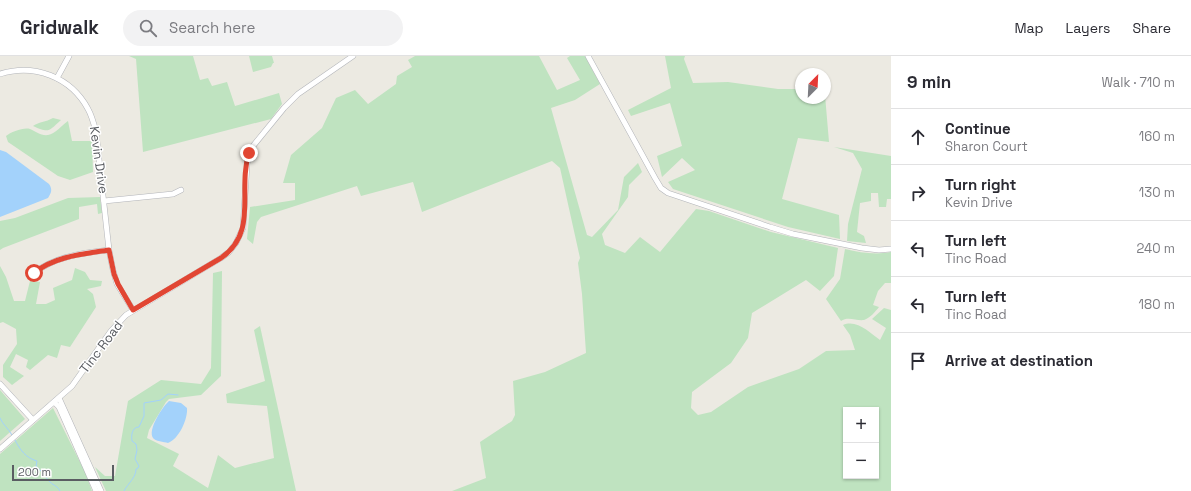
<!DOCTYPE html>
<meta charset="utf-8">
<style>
:root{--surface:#fff;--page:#f2f2f3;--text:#2b2b33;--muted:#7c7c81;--line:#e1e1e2}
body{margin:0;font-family:"Space Grotesk",sans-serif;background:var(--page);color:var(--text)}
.controls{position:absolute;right:12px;bottom:12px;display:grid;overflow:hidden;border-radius:0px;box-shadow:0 1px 3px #0004}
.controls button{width:36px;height:36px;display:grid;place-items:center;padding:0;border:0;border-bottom:1px solid var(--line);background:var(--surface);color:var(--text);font:20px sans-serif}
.compass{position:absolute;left:795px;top:12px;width:36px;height:36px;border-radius:50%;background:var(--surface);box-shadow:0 1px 3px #0004;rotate:24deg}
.scale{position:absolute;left:12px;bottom:10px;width:102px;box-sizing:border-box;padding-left:4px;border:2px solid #5a5d62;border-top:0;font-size:11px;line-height:14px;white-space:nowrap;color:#5a5d62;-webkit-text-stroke:3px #fff;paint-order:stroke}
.stop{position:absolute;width:12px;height:12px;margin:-9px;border:3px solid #e14633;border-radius:50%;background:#fff}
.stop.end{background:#e14633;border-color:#fff;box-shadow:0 1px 4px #0008}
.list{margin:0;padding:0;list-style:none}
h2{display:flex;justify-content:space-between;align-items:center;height:52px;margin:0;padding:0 16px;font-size:17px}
h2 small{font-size:13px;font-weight:400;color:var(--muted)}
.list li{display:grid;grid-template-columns:26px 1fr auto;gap:12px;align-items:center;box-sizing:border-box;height:56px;padding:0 16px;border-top:1px solid var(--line)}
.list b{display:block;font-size:15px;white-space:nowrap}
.list p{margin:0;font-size:13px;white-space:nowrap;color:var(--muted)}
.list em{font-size:13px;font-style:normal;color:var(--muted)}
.icon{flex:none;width:22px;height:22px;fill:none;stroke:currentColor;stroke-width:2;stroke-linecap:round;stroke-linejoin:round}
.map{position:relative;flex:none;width:891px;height:435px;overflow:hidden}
header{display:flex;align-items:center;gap:24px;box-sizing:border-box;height:56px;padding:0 20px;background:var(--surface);border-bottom:1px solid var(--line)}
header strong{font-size:19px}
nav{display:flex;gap:22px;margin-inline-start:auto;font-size:14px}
.search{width:280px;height:36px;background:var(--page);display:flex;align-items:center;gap:10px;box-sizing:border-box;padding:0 14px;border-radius:22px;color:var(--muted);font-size:15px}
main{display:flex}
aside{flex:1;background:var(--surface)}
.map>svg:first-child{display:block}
.green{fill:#bfe3c0;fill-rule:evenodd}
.water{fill:#a3d2fb}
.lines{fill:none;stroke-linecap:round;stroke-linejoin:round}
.stream{stroke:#a3d2fb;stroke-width:1}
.minor-casing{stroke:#b2b4b9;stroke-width:6}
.minor{stroke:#fff;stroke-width:5}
.route{stroke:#e14633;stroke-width:5}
.labels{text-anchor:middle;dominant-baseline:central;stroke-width:3;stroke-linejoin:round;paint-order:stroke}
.street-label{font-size:13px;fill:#5a5d62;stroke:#fff}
</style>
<header>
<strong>Gridwalk</strong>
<div class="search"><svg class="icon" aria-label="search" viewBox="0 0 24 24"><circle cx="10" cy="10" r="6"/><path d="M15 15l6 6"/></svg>Search here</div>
<nav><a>Map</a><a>Layers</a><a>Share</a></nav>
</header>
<main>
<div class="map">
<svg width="891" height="435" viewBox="0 0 891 435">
<rect width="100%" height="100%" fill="#eceae2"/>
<g class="green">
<polygon points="129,0 193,0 200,24 208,22 212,30 227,26 235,50 279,37 282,48 271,63 143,96 136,3"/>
<polygon points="249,0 272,0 274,7 273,7 271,11 253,16"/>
<path d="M415,0H539L557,34L580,24L567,2L570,0H585L600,28L575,44L551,52L587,179L592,181L618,154L624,121L638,107L642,116L629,129L628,141L602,178L605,189L625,197L640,181L660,196L696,153L709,155L771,176L838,192L834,220L820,235L806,224L752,257L748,282L731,307L692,336L691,352L698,359L711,356L748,331L799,313L826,295L855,294L850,279L843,269C857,263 870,277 880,284L886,272L872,263L884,252L891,254V435H452L486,422L480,386L512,365L515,359L513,325L545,316L586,297L582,238L578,207L580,202L560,112L552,105L422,156L413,126L361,140L357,130L261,161L257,166L253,188L247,183L250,151L295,144V127H283L291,99L322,72L336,42L355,34L368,48L396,28L397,20L412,11L408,4ZM846,354H876V420H846Z"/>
<polygon points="665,0 685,0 684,3 693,27 728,26 778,33 801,33 801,42 825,42 825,39 829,86 798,82 782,143 839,159 840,183 788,171 673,133 668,126 695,114 682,102 662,121 657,100 682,90 670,47 631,60 628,54 671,32"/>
<path d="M53,62L61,64C48,76 49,77 33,70C38,66 46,66 53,62Z"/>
<path d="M68,65L72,85H92L93,116L70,124L58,120L8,86L6,80C11,76 24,71 30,73C35,75 41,80 48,79C55,78 62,69 68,65Z"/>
<polygon points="834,91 891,100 891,143 887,143 886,151 879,151 878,137 871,137 871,145 860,147 857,176 864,180 866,187 847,185 848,168 862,113 853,97"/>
<polygon points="100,141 102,157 98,158 97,148 79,151 79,163 3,192 0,194 0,165 15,162 68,142"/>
<path d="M845,193C861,197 876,199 891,196V227H885L878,235L873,249L879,251C875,256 870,262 864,264C856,265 848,260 841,265L826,243L840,223Z"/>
<polygon points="0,210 6,221 14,245 25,245 30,225 40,226 36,248 46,248 55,244 53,232 72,224 75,212 85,216 90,224 102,225 101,230 87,233 93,238 96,251 70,291 61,289 57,302 48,299 30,314 26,311 28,304 16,298 10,311 24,320 12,329 3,321 3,309 17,288 16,273 3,266 0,267"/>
<polygon points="222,215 221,320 201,339 169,343 166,346 149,374 147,382 179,398 173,410 208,432 218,399 235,412 274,402 267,350 227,347 226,338 265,325 254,274 260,270 296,435 106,435 95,411 105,420 115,420 128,345 161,324 201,328 211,312 213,217"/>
<polygon points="0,334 25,363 0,385"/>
<polygon points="53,352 85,416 92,435 0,435 0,398"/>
</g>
<g class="water">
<path d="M0,94L6,96L49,128C53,134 51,137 48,142L0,161Z"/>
<path d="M169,345L181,347L187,352C188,363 179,383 168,387C164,386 155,385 153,382C147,374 163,350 169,345Z"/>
</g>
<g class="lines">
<g class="stream">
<path d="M0,362C3,369 8,372 12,379"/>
<path d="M15,384C20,394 26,402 37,405L36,410C42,415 45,421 50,426C54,430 58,430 60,435"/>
<path d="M124,435C128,427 136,422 136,413L138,412L139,410L135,403L137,394L136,388L132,385C131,379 132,371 139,371L144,360V347L161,344L168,338L178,339"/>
</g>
<g class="minor-casing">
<g id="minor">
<polyline points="588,0 655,122 661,132 668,137 770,171 793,178 862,192 879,194 891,193"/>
<path d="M0,18C34,7 71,21 88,53C92,60 94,68 96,76L109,194L113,214L117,228L133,254"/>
<polyline points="57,22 69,0"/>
<polyline points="104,145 173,138 181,134"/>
<path d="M34,217C55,200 84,197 109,194"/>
<polyline points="0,328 33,364"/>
<polyline points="59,342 101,435"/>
<polyline points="54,346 59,351 96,435"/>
<polyline points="0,393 72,330 111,275 126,259 221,202 229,196 236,187 243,172 247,108 249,97 253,90 284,52 298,38 353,0"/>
</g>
</g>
<use href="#minor" class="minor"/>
</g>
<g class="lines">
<path class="route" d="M34,217C55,200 84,198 109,194L114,218L118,228L133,254L221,202C259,176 237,134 249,97"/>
</g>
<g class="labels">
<g class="street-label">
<text transform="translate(99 104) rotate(82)">Kevin Drive</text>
<text transform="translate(101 291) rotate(-53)">Tinc Road</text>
</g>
</g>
</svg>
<div class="controls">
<button>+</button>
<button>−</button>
</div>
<svg class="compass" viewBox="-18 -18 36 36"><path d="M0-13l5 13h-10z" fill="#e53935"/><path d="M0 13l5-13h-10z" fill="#7c7c81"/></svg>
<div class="scale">200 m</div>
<div class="stop" style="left:34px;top:217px"></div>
<div class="stop end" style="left:249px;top:97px"></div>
</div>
<aside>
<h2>9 min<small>Walk · 710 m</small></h2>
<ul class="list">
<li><svg class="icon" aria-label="ahead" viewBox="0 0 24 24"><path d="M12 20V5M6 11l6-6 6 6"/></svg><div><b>Continue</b><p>Sharon Court</p></div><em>160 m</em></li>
<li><svg class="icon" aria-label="right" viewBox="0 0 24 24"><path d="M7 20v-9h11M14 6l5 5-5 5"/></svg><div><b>Turn right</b><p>Kevin Drive</p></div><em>130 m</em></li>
<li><svg class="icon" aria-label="left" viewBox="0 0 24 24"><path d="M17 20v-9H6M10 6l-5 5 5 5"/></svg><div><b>Turn left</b><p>Tinc Road</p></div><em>240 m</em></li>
<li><svg class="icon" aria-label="left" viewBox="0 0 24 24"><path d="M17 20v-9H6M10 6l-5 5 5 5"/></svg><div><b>Turn left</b><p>Tinc Road</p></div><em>180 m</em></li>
<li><svg class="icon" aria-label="arrive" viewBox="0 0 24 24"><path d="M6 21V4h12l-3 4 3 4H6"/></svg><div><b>Arrive at destination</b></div></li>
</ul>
</aside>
</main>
